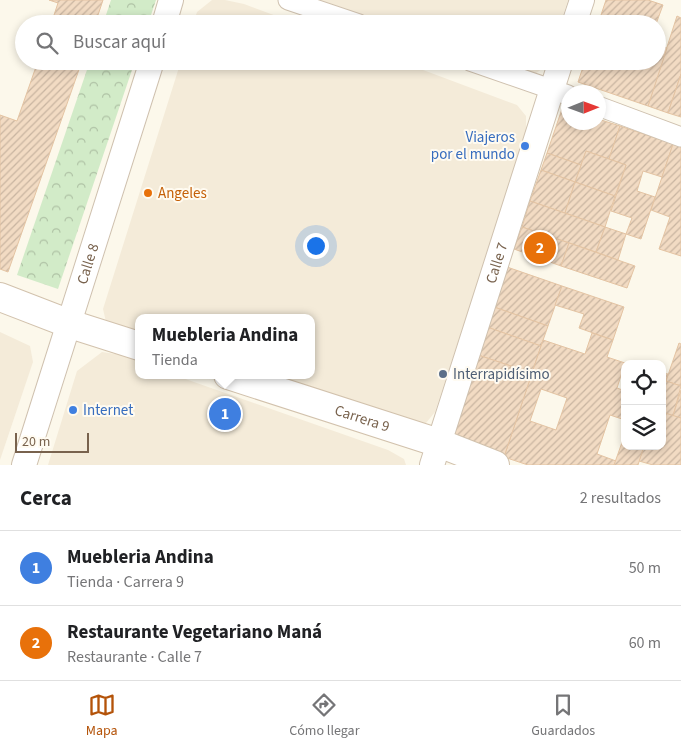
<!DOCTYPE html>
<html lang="es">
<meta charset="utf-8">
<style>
:root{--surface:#fff;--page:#f2f2f2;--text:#202124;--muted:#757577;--line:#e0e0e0;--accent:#b45309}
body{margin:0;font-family:"Source Sans 3",sans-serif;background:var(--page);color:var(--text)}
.controls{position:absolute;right:15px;bottom:15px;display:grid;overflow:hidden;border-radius:10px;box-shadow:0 2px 8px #0003}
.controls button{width:45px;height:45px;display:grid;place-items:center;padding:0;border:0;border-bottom:1px solid var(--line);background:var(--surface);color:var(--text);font:25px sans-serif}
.compass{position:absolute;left:561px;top:85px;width:45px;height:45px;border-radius:50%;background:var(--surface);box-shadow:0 2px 8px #0003;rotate:89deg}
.scale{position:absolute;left:15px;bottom:12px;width:74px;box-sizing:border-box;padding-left:5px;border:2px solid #78624d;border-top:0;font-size:14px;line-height:18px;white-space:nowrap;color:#78624d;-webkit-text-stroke:4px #fffbf1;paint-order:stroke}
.you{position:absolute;left:315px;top:245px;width:18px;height:18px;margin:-12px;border:4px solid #fff;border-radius:50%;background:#1a73e8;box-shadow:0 0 0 8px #1a73e833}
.badge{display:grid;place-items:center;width:32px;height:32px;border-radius:50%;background:var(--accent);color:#fff;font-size:16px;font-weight:700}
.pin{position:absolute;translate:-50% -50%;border:2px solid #fff;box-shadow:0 1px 5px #0006}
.popup{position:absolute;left:135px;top:314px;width:180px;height:65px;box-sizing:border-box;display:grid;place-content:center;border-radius:10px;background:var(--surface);filter:drop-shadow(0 1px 4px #0005);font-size:16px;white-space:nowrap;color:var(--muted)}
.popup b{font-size:19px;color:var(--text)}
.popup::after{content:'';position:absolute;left:50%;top:100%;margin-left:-10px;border:10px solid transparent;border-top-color:var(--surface)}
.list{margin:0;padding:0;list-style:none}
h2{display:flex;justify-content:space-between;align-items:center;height:65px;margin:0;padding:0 20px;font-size:21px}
h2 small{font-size:16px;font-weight:400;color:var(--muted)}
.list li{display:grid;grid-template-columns:32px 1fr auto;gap:15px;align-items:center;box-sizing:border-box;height:75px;padding:0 20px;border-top:1px solid var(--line)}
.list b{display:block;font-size:19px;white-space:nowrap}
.list p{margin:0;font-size:16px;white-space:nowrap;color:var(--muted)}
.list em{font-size:16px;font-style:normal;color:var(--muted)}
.icon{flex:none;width:28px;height:28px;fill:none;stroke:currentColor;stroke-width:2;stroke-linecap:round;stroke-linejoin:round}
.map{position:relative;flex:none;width:681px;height:465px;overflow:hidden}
.search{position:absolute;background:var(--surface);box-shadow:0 2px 8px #0003;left:15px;right:15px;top:15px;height:55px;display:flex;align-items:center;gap:12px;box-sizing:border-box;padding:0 18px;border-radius:28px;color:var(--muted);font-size:19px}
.sheet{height:215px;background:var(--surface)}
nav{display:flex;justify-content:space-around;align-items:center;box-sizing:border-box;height:70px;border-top:1px solid var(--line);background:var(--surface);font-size:14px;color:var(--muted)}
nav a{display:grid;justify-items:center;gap:2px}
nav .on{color:var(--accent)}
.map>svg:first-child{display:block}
.residential{fill:#f4ebd9}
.park{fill:url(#park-crowns)}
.building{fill:url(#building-hatch);stroke:#e4c4a3;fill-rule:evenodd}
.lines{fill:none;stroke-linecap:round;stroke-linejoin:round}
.minor-casing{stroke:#cfc1af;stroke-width:21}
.tertiary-casing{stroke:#cfc1af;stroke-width:26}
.secondary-casing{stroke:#d2c2ad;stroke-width:30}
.minor{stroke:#fff;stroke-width:19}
.tertiary{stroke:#fff;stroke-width:24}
.secondary{stroke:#fff;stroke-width:28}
.shop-dot{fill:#3f7fe0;stroke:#fffbf1;stroke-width:2}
.food-dot{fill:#e8710a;stroke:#fffbf1;stroke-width:2}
.service-dot{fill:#5c6f8a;stroke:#fffbf1;stroke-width:2}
.labels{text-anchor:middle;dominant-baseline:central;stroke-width:4;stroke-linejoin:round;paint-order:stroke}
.shop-label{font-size:15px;fill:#366cbe;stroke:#fffbf1;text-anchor:end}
.food-label{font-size:15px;fill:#c56008;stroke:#fffbf1;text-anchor:start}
.street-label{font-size:15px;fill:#78624d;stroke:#fffbf1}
.service-label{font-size:15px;fill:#4e5e75;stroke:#fffbf1;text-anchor:start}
</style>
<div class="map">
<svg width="681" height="465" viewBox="0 0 681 465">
<defs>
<pattern id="park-crowns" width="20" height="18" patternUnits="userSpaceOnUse" patternTransform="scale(1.25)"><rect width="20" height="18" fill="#d2ebc8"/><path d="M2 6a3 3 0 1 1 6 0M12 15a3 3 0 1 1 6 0" fill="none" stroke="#afc2a5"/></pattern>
<pattern id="building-hatch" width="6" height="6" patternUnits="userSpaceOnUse" patternTransform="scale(1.25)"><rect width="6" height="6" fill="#f2dbc3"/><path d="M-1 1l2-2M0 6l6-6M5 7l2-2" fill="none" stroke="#c9b5a1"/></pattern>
</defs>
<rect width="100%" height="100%" fill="#fcf8eb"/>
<g class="residential">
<polygon points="212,0 225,0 244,4 298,24 193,24 197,12"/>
<polygon points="298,0 568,0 560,24 366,24"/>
<polygon points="181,61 399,61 517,105 526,116 526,132 518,161 435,412 426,423 415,430 245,375 311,375 311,318 139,318 139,337 107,326 103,309"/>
<polygon points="473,61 548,61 543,68 531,77"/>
<polygon points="0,332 30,346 33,362 0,460"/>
<polygon points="102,352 122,355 139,361 139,375 174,375 388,450 404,459 406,465 48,465 77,371"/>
</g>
<g class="park">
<polygon points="111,0 156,0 148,24 103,24"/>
<polygon points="90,61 135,61 58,289 17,275"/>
</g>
<g class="building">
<polygon points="49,0 103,0 95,24 51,24 58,3"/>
<polygon points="606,0 648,0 663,5 656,24 598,24"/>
<polygon points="677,16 681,18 681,74 668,113 648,106"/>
<polygon points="657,45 667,48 648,106 578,82 585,61 657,61"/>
<polygon points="38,61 82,61 8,272 0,269 0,115 17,121"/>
<polygon points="681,74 681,117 668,113"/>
<polygon points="563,106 568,108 568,122 598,122 598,119 620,126 609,159 586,151 581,165 547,153"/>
<polygon points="620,126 673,144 662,177 643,171 637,191 655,197 641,239 626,234 632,218 611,211 626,165 609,159"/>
<polygon points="673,144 681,147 681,256 659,249 670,217 651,210"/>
<polygon points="586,151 626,165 615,196 575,182"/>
<polygon points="547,153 581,165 575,182 541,170"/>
<polygon points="541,170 575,182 565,213 530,201"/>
<polygon points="575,182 615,196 605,227 565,213"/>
<polygon points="530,201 605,227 596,252 522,227"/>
<polygon points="522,227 569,243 561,266 514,249"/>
<polygon points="605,227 626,234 618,260 596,252"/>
<polygon points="569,243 635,266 627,288 561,266"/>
<polygon points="507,267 562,286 548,326 494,307"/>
<polygon points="562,286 624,307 613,340 579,328 584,314 555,305"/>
<polygon points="494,307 548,326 541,346 487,327"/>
<polygon points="487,327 541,346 532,373 478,355"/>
<path d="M592,333L613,340L607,357L625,363L617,388L625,391V420L610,415L597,454L616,461L614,465H528L504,457L543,340L585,354ZM541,389L567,398L556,430L530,421Z"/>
<polygon points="679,343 681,344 681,386 666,381"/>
<polygon points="478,355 532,373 504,457 449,438"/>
<polygon points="662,373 668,374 662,392"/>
<polygon points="666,381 681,386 673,416 662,412 662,392"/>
<polygon points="681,390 681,418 673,416"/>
<polygon points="662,412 681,418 681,465 653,465 639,461 644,446 662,446"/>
<polygon points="625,434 625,446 644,446 638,465 614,465"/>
</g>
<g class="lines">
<g class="minor-casing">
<g id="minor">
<polyline points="288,0 359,24"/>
<polyline points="470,61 568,95"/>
<polyline points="598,106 681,137"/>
</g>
</g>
<g class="tertiary-casing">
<g id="tertiary">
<polyline points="164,24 171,0"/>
<polyline points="574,24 582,0"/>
<path id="s1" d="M24,465L152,61"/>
<path id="s2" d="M432,465L561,61"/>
</g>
</g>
<g class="secondary-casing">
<g id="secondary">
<polyline points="0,297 70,324 139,346"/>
<path id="s3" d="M228,375L439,443L495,465"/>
</g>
</g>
<use href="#minor" class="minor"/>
<use href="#tertiary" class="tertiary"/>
<use href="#secondary" class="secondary"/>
</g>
<g class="shop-dot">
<circle cx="525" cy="146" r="5"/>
<circle cx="73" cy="410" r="5"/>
</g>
<circle class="food-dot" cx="148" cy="193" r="5"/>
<circle class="service-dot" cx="443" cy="374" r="5"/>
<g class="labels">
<g class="shop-label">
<text x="515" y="137">Viajeros<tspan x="515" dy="17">por el mundo</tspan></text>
<text x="83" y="410" text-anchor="start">Internet</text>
</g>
<g class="food-label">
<text x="158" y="193">Angeles</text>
</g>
<g class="street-label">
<text stroke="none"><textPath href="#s1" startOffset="211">Calle 8</textPath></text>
<text stroke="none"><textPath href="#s2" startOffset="212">Calle 7</textPath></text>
<text stroke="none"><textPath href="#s3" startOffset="141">Carrera 9</textPath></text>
</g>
<g class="service-label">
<text x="453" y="374">Interrapidísimo</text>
</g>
</g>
</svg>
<div class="controls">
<button><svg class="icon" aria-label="locate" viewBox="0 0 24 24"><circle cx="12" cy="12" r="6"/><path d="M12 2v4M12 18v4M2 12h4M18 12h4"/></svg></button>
<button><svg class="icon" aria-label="layers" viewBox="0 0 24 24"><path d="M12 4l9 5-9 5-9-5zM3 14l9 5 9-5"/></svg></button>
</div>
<svg class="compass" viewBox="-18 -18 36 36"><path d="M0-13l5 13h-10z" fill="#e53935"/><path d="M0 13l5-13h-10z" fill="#757577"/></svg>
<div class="scale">20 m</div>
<div class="you"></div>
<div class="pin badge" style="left:225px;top:414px;background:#3f7fe0">1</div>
<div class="popup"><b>Muebleria Andina</b>Tienda</div>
<div class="pin badge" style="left:540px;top:248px;background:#e8710a">2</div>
<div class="search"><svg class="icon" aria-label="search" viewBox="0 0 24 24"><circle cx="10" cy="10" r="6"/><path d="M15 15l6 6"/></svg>Buscar aquí</div>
</div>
<section class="sheet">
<h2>Cerca<small>2 resultados</small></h2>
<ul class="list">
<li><span class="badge" style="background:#3f7fe0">1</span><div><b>Muebleria Andina</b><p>Tienda · Carrera 9</p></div><em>50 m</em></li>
<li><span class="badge" style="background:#e8710a">2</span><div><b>Restaurante Vegetariano Maná</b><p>Restaurante · Calle 7</p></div><em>60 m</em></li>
</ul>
</section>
<nav>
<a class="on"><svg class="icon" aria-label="map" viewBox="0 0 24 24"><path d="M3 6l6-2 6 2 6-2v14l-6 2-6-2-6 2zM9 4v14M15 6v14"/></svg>Mapa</a>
<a><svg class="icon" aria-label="directions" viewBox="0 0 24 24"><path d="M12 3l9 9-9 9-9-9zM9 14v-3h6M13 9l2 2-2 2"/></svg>Cómo llegar</a>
<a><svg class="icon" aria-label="saved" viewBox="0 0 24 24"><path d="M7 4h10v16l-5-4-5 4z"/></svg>Guardados</a>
</nav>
